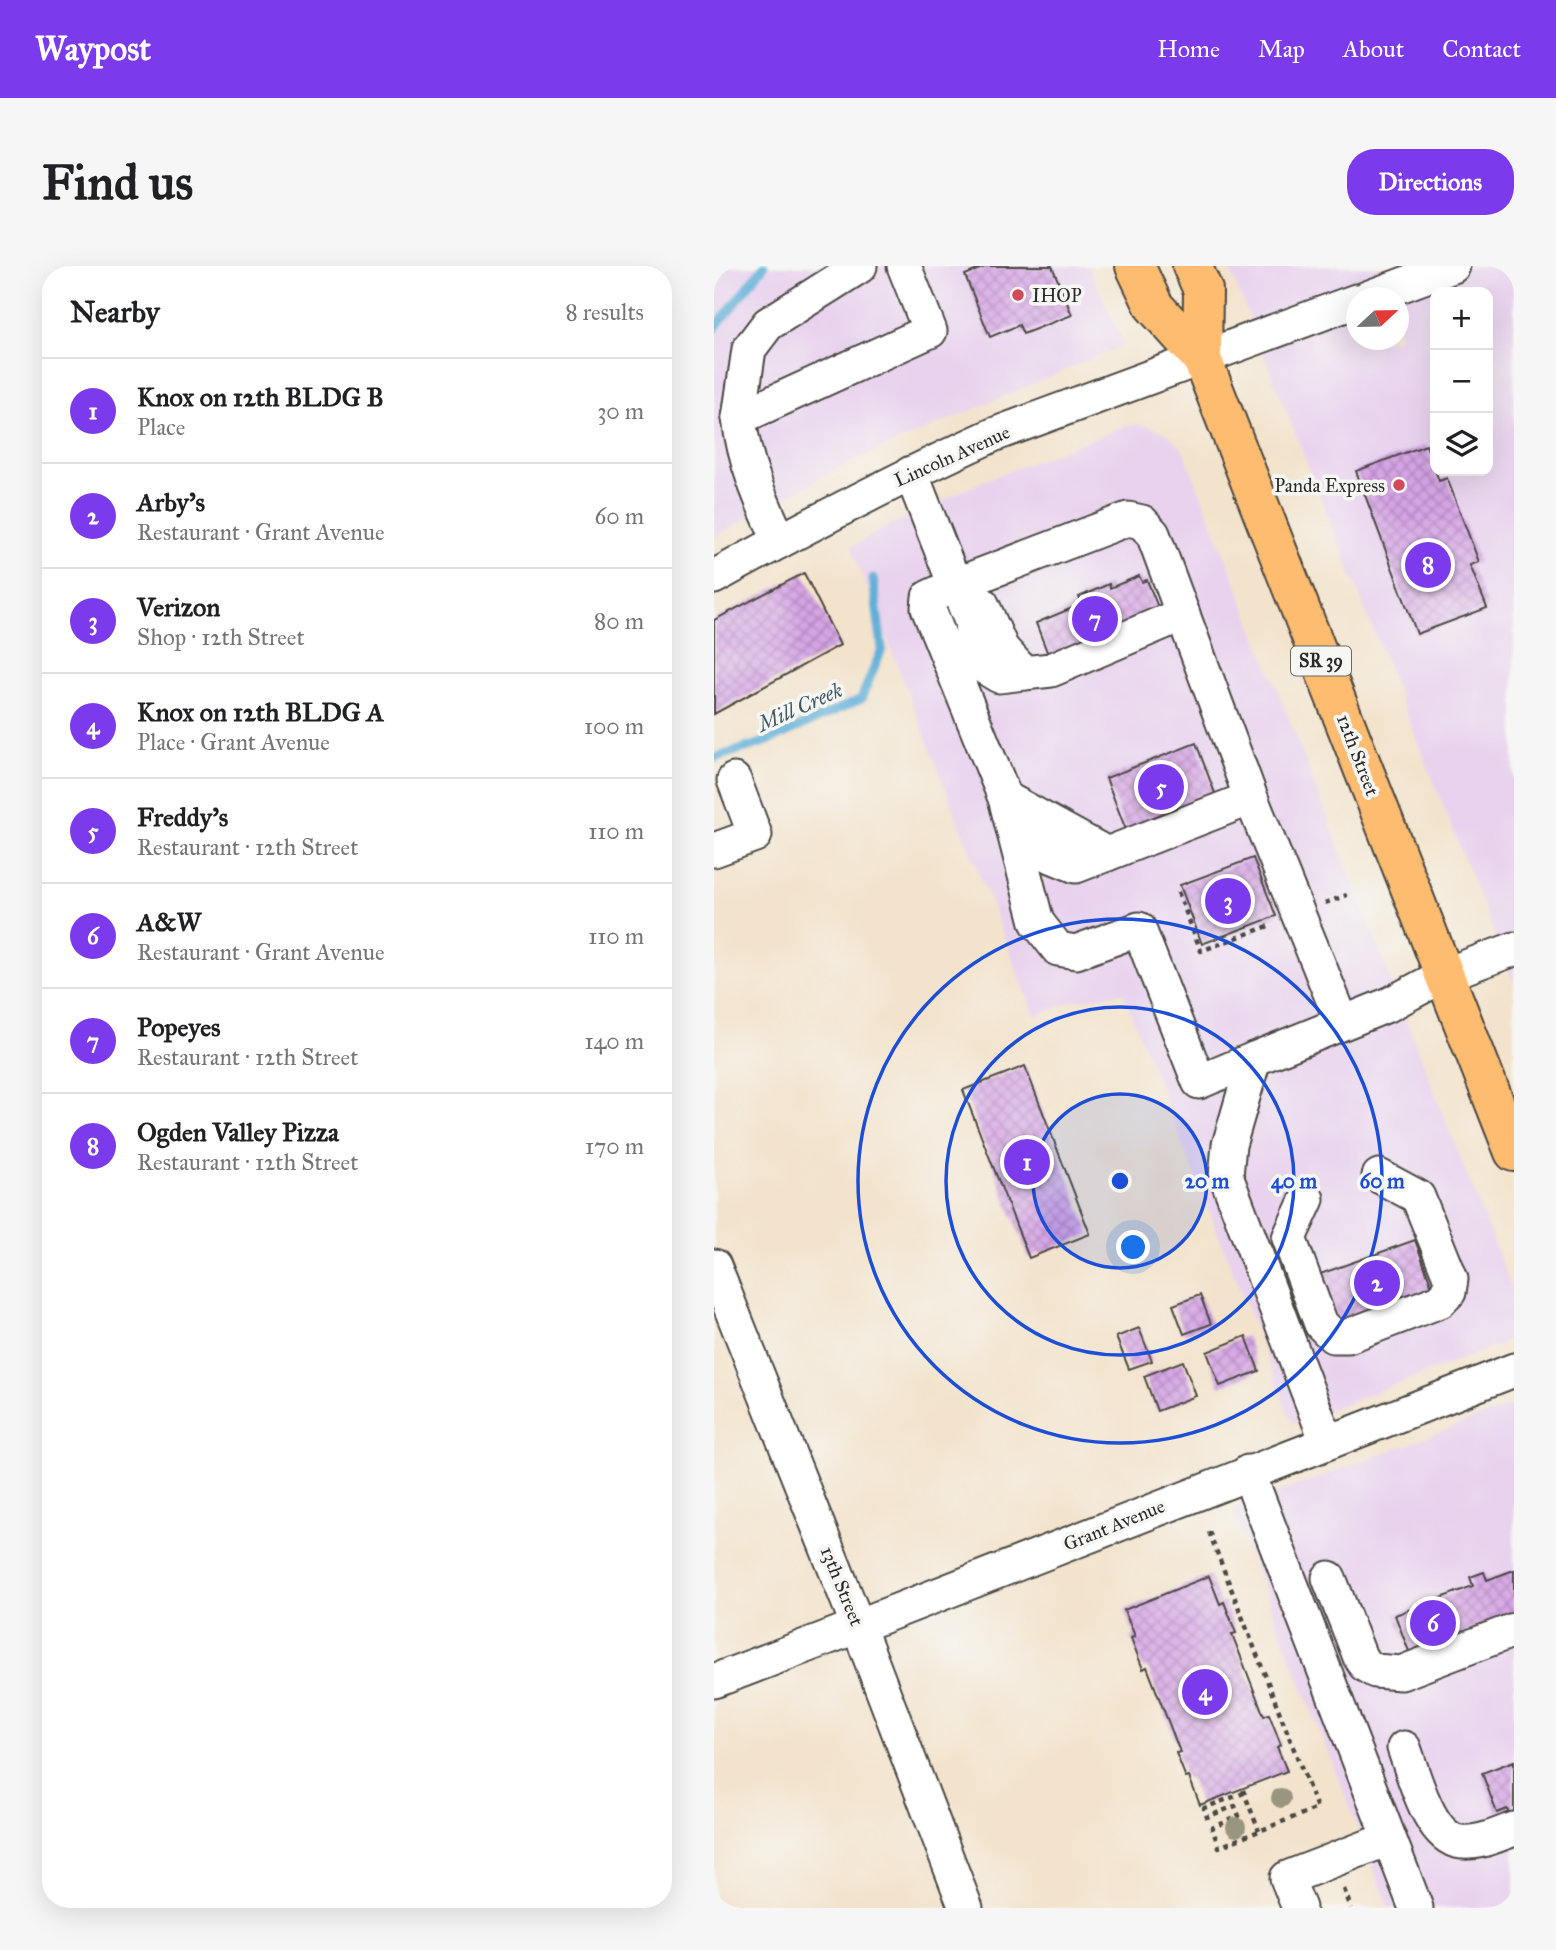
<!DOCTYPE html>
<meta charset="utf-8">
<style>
:root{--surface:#fff;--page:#f6f6f6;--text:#202124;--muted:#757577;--line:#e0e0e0;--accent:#7c3aed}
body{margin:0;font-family:"IM FELL Great Primer",serif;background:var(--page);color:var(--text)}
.controls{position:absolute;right:21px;top:21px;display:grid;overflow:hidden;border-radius:14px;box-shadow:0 7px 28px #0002}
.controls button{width:63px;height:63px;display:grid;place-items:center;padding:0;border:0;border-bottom:2px solid var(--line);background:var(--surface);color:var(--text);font:35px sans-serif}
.compass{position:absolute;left:632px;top:21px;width:63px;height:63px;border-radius:50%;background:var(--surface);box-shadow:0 7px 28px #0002;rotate:68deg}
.you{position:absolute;left:420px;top:982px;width:24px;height:24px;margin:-18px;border:5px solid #fff;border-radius:50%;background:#1a73e8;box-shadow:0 0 0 10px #1a73e833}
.badge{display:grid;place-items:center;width:46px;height:46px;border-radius:50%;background:var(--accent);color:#fff;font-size:23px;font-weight:700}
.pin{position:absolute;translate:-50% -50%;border:4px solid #fff;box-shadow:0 2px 7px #0006}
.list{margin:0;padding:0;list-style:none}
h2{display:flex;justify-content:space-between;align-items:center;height:91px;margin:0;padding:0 28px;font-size:30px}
h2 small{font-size:23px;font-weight:400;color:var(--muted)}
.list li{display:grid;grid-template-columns:46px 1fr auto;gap:21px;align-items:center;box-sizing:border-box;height:105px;padding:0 28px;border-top:2px solid var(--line)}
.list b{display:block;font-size:26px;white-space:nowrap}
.list p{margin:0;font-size:23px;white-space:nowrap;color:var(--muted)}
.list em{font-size:23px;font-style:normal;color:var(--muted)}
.icon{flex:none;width:38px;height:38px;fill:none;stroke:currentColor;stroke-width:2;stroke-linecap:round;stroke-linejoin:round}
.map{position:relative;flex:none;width:800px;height:1642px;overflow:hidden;border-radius:28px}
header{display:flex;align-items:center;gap:42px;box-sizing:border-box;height:98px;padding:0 35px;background:var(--accent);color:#fff}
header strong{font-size:33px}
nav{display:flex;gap:38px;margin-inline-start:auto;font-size:24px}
.intro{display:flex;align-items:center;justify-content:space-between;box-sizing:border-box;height:168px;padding:0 42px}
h1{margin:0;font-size:49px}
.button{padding:18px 32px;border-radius:28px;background:var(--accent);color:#fff;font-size:24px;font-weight:700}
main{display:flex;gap:42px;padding:0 42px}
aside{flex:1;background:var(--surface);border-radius:28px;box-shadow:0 7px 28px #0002}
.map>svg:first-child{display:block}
.built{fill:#e8d2ee;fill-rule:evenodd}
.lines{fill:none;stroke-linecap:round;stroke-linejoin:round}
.stream{stroke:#5eafd8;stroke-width:9}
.building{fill:url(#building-cross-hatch)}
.minor-casing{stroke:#494743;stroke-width:37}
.major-casing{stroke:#494743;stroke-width:42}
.path{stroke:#494743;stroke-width:4.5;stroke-dasharray:5 5;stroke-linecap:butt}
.minor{stroke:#fff;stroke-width:33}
.major{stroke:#fdbc70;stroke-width:38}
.tree{fill:#99957e}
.ring{fill:none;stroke:#1d4ed8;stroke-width:3.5}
.poi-dot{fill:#d1495b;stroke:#f6f6f2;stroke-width:2.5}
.labels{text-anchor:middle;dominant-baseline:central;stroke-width:7;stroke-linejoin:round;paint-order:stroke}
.shield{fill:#f6f6f2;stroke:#686867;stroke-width:2}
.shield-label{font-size:18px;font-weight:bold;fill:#2b2b2b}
.poi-label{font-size:19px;fill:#2b2b2b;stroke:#f6f6f2;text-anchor:start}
.street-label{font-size:19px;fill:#2b2b2b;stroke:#f6f6f2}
.water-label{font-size:21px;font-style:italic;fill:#3d5968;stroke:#f6f6f2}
.centre{fill:#1d4ed8;stroke:#f6f6f2;stroke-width:3.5}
.ring-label{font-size:21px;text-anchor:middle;font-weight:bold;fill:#1d4ed8;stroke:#f6f6f2;stroke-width:7;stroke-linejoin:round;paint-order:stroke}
</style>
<header>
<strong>Waypost</strong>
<nav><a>Home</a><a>Map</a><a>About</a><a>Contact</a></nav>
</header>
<div class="intro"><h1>Find us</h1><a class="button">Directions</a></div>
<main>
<aside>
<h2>Nearby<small>8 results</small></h2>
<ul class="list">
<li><span class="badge">1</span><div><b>Knox on 12th BLDG B</b><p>Place</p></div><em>30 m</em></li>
<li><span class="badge">2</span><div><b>Arby's</b><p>Restaurant · Grant Avenue</p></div><em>60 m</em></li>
<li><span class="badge">3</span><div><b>Verizon</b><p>Shop · 12th Street</p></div><em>80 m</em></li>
<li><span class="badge">4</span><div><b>Knox on 12th BLDG A</b><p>Place · Grant Avenue</p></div><em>100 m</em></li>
<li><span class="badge">5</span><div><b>Freddy's</b><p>Restaurant · 12th Street</p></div><em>110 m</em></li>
<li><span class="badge">6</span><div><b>A&amp;W</b><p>Restaurant · Grant Avenue</p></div><em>110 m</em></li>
<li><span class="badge">7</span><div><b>Popeyes</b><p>Restaurant · 12th Street</p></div><em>140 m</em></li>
<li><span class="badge">8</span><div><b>Ogden Valley Pizza</b><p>Restaurant · 12th Street</p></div><em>170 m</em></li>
</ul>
</aside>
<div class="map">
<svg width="800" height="1642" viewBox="0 0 800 1642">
<defs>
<pattern id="building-cross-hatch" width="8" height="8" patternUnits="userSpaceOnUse" patternTransform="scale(1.75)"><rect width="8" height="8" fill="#d7a5e6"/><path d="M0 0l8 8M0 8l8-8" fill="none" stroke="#af87bb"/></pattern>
</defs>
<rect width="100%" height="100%" fill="#f6f6f2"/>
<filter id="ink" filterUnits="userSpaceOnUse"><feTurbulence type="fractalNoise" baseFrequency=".0143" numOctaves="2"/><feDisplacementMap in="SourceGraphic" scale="14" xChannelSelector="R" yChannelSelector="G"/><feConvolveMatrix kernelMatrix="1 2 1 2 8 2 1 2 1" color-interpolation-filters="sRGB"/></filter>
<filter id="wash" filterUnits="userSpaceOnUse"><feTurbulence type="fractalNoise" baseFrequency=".00686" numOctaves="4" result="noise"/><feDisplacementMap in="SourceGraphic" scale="28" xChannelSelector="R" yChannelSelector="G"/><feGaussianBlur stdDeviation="1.57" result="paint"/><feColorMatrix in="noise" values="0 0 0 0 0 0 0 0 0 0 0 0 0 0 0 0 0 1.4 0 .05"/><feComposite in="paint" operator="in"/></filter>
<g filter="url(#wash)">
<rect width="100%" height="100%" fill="#f3e3cc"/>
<g class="built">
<polygon points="0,0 374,0 410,79 134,197 0,271"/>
<path d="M514,0H800V718L517,6ZM721,26H774V205H721ZM642,32H684V74H642Z"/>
<polygon points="423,158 440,162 454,168 467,181 473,192 800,1029 800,1069 787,1078 579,1158 409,727 359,735 321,750 137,281 178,258 267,216 412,160"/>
<polygon points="800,1138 800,1642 675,1642 519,1244"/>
</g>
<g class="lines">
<g class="stream">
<polyline points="0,63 50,0"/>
<polyline points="0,492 54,475 147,433 168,383 159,312"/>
</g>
</g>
<g id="blocks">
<g class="building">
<polygon points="273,0 338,0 358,49 309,68 305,59 276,71 251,9"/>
<polygon points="712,179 725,215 733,212 765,296 756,299 773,342 703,368 642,205"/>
<polygon points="90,307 126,379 0,448 0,354"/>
<polygon points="425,310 428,316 433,314 445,344 335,391 322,357 368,338 365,331 395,318 396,322"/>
<polygon points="482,477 502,530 412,564 392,512"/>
<polygon points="539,592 562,650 488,678 466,619"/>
<polygon points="311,800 376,968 315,992 249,824"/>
<polygon points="701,974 720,1026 625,1061 606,1008"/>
<polygon points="486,1029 497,1058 470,1068 459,1039"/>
<polygon points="425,1062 438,1095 415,1103 402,1071"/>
<polygon points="532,1070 545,1105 506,1120 493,1086"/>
<polygon points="469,1095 482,1130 443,1145 430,1110"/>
<polygon points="800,1304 800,1348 696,1388 681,1349 759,1320 756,1311 770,1306 773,1314"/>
<polygon points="495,1310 506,1338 510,1336 522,1367 518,1368 550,1450 555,1448 567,1479 563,1481 573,1505 486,1539 475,1511 472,1512 462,1487 466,1486 433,1401 429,1403 417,1372 421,1370 410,1344"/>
<polygon points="800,1495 800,1546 795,1548 793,1543 783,1547 768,1507"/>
</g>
</g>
</g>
<g filter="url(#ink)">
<use href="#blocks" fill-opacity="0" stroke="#494743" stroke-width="2"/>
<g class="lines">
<g class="minor-casing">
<g id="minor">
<polyline points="146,0 54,58 35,83 25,152 216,65 190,0"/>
<polyline points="653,32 739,0"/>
<path d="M25,152C30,196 47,235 66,275"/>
<polyline points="197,207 241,319 414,253 428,256 439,268 537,532 628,756"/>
<path d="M0,311C91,261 184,212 279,169L642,35"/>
<polyline points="241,319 215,331 214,342 291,532 323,656 344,683 362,686 425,663 485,816 540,793"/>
<polyline points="241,319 268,338 288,383 310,407 337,404 469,348"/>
<polyline points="247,331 257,355 259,379 265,398 285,410 310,407"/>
<polyline points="291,532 393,588 537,532"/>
<polyline points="303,576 362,600 393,588"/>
<polyline points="0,584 41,569 20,514"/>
<polyline points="593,933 575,972 607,1058 619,1070 634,1070 726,1035 735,1026 737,1013 704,931 665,910"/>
<polyline points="0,1000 144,1360 252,1642"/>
<polyline points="613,1176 512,910 515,879 540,793 676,738 730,709 800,683"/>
<polyline points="534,1206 702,1642"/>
<polyline points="615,1312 646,1391 651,1399 661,1405 687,1407 800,1364"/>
<polyline points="0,1415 144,1360 800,1104"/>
<path d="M690,1482C700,1509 715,1572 747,1576C765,1578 783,1569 800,1563"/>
<polyline points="585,1642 573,1612 674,1573"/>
</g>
</g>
<g class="major-casing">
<g id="major">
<polyline points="421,0 440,40 488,93 800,886"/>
<polyline points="478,0 489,24 488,93"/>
</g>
</g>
<g class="path">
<polyline points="464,626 487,685 557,659"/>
<polyline points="611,637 633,629"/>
<polyline points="495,1266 603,1542 505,1581 498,1562 525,1550 521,1540 493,1551 490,1542 530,1527"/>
<polyline points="529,1524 545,1565"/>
<polyline points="630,1623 637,1642"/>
</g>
<use href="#minor" class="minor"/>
<use href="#major" class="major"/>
</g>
<g class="tree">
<circle cx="567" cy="1532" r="10"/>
<circle cx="522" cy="1561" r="10"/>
</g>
</g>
<circle cx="406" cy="915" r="87" fill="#1d4ed8" fill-opacity=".12"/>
<g class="ring">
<circle cx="406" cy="915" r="87"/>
<circle cx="406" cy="915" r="174"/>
<circle cx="406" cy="915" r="262"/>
</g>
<g class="poi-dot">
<circle cx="304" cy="29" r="7"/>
<circle cx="685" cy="219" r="7"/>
</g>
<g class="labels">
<rect class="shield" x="577" y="380.5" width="60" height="29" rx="5"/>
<g class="shield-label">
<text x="607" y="395">SR 39</text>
</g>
<g class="poi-label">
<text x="318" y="29">IHOP</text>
<text x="671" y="219" text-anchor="end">Panda Express</text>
</g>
<g class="street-label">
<text transform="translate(238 190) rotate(-24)">Lincoln Avenue</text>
<text transform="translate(644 489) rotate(69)">12th Street</text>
<text transform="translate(400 1259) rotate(-22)">Grant Avenue</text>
<text transform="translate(128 1320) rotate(68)">13th Street</text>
</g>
<g class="water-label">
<text transform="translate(86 441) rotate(-24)">Mill Creek</text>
</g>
</g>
<circle cx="406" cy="915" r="10" class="centre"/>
<g class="ring-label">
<text x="493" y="922">20 m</text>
<text x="580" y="922">40 m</text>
<text x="668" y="922">60 m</text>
</g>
</svg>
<div class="controls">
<button>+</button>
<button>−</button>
<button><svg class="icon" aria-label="layers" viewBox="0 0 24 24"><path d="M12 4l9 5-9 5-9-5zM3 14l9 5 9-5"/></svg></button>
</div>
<svg class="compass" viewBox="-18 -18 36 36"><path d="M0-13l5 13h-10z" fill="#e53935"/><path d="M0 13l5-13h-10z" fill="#757577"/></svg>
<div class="you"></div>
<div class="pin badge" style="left:313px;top:896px">1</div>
<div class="pin badge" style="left:663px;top:1017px">2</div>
<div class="pin badge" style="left:514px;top:635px">3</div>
<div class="pin badge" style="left:491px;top:1426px">4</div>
<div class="pin badge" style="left:447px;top:521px">5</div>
<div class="pin badge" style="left:719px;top:1357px">6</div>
<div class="pin badge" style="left:381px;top:353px">7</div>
<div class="pin badge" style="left:714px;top:299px">8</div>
</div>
</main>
